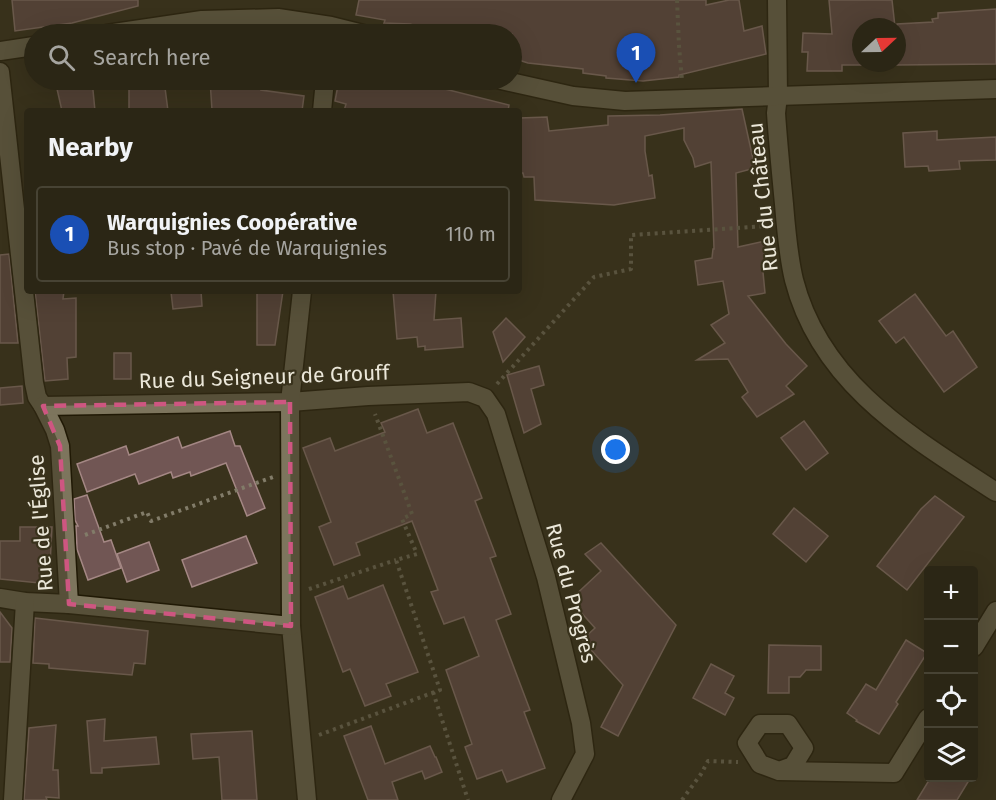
<!DOCTYPE html>
<meta charset="utf-8">
<style>
:root{--surface:#2b2615;--page:#373222;--text:#f1f3f6;--muted:#a6a5a0;--line:#474334;--accent:#c0be41}
body{margin:0;font-family:"Fira Sans",sans-serif;background:var(--page);color:var(--text)}
.controls{position:absolute;right:18px;bottom:18px;display:grid;overflow:hidden;border-radius:6px;box-shadow:0 6px 24px #0002}
.controls button{width:54px;height:54px;display:grid;place-items:center;padding:0;border:0;border-bottom:2px solid var(--line);background:var(--surface);color:var(--text);font:30px sans-serif}
.compass{position:absolute;left:852px;top:18px;width:54px;height:54px;border-radius:50%;background:var(--surface);box-shadow:0 6px 24px #0002;rotate:68deg}
.you{position:absolute;left:616px;top:450px;width:21px;height:21px;margin:-15px;border:4px solid #fff;border-radius:50%;background:#1a73e8;box-shadow:0 0 0 9px #1a73e833}
.badge{display:grid;place-items:center;width:39px;height:39px;border-radius:50%;background:var(--accent);color:#fff;font-size:20px;font-weight:700}
.pin{position:absolute;translate:-50% -50px;filter:drop-shadow(0 2px 3px #0008)}
.pin::after{content:'';position:absolute;top:32px;width:21px;height:18px;background:inherit;clip-path:polygon(0 0,100% 0,50% 100%)}
.list{margin:0;padding:0;list-style:none}
h2{display:flex;justify-content:space-between;align-items:center;height:78px;margin:0;padding:0 24px;font-size:26px}
h2 small{font-size:20px;font-weight:400;color:var(--muted)}
.list li{display:grid;grid-template-columns:39px 1fr auto;gap:18px;align-items:center;box-sizing:border-box;height:96px;margin:0 12px 12px;padding:0 12px;border:2px solid var(--line);border-radius:6px}
.list b{display:block;font-size:22px;white-space:nowrap}
.list p{margin:0;font-size:20px;white-space:nowrap;color:var(--muted)}
.list em{font-size:20px;font-style:normal;color:var(--muted)}
.icon{flex:none;width:33px;height:33px;fill:none;stroke:currentColor;stroke-width:2;stroke-linecap:round;stroke-linejoin:round}
.map{position:relative;flex:none;width:996px;height:800px;overflow:hidden}
.search{position:absolute;background:var(--surface);box-shadow:0 6px 24px #0002;left:24px;top:24px;width:498px;height:66px;display:flex;align-items:center;gap:15px;box-sizing:border-box;padding:0 21px;border-radius:33px;color:var(--muted);font-size:22px}
.panel{position:absolute;background:var(--surface);box-shadow:0 6px 24px #0002;left:24px;top:108px;width:498px;height:186px;border-radius:6px}
.map>svg:first-child{display:block}
.building{fill:#715654;stroke:#a48784;stroke-width:1.5}
.lines{fill:none;stroke-linecap:round;stroke-linejoin:round}
.minor-casing{stroke:#201905;stroke-width:21}
.path{stroke:#827c69;stroke-width:4;stroke-dasharray:3 4.5;stroke-linecap:butt}
.minor{stroke:#7d755d;stroke-width:18}
.marked{fill:none;stroke:#ce5681;stroke-width:4.5;stroke-dasharray:12 8;stroke-linejoin:round}
.labels{text-anchor:middle;dominant-baseline:central;stroke-width:4.5;stroke-linejoin:round;paint-order:stroke}
.street-label{font-size:21px;fill:#ebe7d9;stroke:#39321c}
</style>
<div class="map">
<svg width="996" height="800" viewBox="0 0 996 800">
<rect width="100%" height="100%" fill="#39321c"/>
<g class="building">
<polygon points="12,0 138,0 138,6 72,23 15,31"/>
<polygon points="359,0 706,0 706,5 729,0 739,0 744,31 762,26 766,54 679,75 679,77 643,81 606,78 606,76 583,73 583,69 528,63 512,58 512,34 443,34 410,24 384,23 385,20 356,15"/>
<polygon points="829,0 892,0 895,27 861,27 861,65 842,65 842,71 807,71 808,52 802,52 803,33 832,34"/>
<polygon points="996,9 996,64 897,65 897,24 933,22 932,19 938,18 938,13"/>
<polygon points="55,80 92,80 95,111 62,111"/>
<polygon points="129,80 164,80 168,111 129,111"/>
<polygon points="210,80 263,80 261,90 304,96 302,111 238,111 238,109 212,110"/>
<polygon points="339,80 409,80 509,105 508,111 344,111 346,104 335,101"/>
<polygon points="742,109 755,168 736,173 738,247 765,241 769,261 762,262 765,293 748,296 786,344 807,366 786,386 794,394 757,417 742,397 748,392 728,359 697,360 725,343 711,325 729,314 723,281 698,285 695,261 712,258 713,249 714,249 711,162 695,167 693,158 684,140 684,128 645,136 645,151 649,176 652,175 655,198 614,205 535,200 534,177 524,177 523,173 519,173 520,118 547,117 549,131 608,125 608,116 660,115"/>
<polygon points="937,131 937,140 996,137 996,160 959,161 960,169 929,171 928,166 905,167 903,133"/>
<polygon points="9,254 18,343 0,343 0,255"/>
<polygon points="35,291 64,291 63,299 76,298 76,357 67,358 68,379 45,381"/>
<polygon points="183,291 201,291 202,306 173,309 171,292"/>
<polygon points="257,291 283,291 275,345 257,345"/>
<polygon points="393,291 436,291 434,320 461,318 463,347 425,350 425,346 418,347 417,337 397,339"/>
<polygon points="915,294 946,336 953,331 977,367 944,392 904,337 896,343 879,321"/>
<polygon points="506,318 525,337 503,362 493,332"/>
<rect x="114" y="353" width="17" height="26"/>
<polygon points="539,366 544,385 531,389 541,424 524,433 507,375"/>
<polygon points="22,386 23,403 0,405 0,388"/>
<polygon points="418,409 427,433 453,423 482,498 475,501 496,556 490,558 511,614 496,620 530,710 524,712 545,768 507,782 502,770 477,779 465,747 472,744 446,670 479,656 464,617 444,624 431,592 438,590 412,521 356,543 360,555 334,565 319,527 331,522 303,448 330,438 335,451 385,432 381,423"/>
<polygon points="804,421 828,453 806,470 781,438"/>
<polygon points="230,431 235,446 240,446 265,508 247,516 226,463 191,476 190,472 173,478 171,472 139,484 135,474 87,492 77,464 126,446 129,455 178,437 182,448"/>
<polygon points="87,495 104,542 111,540 121,568 88,580 77,549 76,526 78,526 75,520 74,499"/>
<polygon points="935,496 964,517 907,590 877,566 921,509"/>
<polygon points="794,508 828,536 806,562 773,534"/>
<polygon points="20,527 52,527 49,584 0,579 0,541 20,541"/>
<polygon points="246,536 257,563 192,587 182,560"/>
<polygon points="149,542 159,570 127,582 117,554"/>
<polygon points="601,543 676,625 618,736 601,727 623,685 582,640 595,628 570,600 601,571 585,554"/>
<polygon points="383,585 418,672 386,684 391,696 365,706 350,669 343,672 315,597 343,586 348,599"/>
<polygon points="0,612 12,628 10,662 0,662"/>
<polygon points="35,618 148,631 145,664 134,663 132,675 49,668 49,664 33,663"/>
<polygon points="906,640 927,653 896,702 898,704 879,734 856,721 857,720 847,713 866,684 876,690"/>
<polygon points="769,645 821,646 821,670 806,670 800,677 789,677 789,693 768,693"/>
<polygon points="711,664 734,676 725,693 734,698 725,715 693,698"/>
<polygon points="105,719 104,741 156,737 159,764 102,768 102,773 91,773 87,721"/>
<polygon points="56,725 53,770 58,770 59,798 46,797 47,800 24,800 29,728"/>
<polygon points="371,726 385,764 430,746 435,757 436,757 442,772 425,779 422,771 392,782 398,800 368,800 344,736"/>
<polygon points="252,731 257,800 222,800 219,757 193,759 191,734"/>
<polygon points="931,777 971,777 957,800 917,800"/>
</g>
<g class="lines">
<g class="minor-casing">
<g id="minor">
<path d="M777,0L778,96L776,113C778,143 781,173 784,204C786,229 788,255 794,280C821,385 912,437 996,492"/>
<polyline points="107,34 202,20 278,18 331,26 363,34"/>
<polyline points="0,51 34,46"/>
<polyline points="0,72 34,383 37,397 43,406 55,430 60,446 69,604"/>
<polyline points="501,80 573,96 625,101 996,89"/>
<polyline points="322,111 325,80"/>
<polyline points="43,406 290,402 368,396 469,392 485,398 496,414 546,577 581,723 585,754 561,800"/>
<polyline points="0,598 25,602 69,604 291,626 307,800"/>
<polyline points="291,626 290,402 302,291"/>
<polyline points="974,647 996,611"/>
<polyline points="779,771 793,766 804,748 788,724 760,724 747,743 760,764 779,771 894,773 928,718"/>
<polyline points="13,800 25,602"/>
</g>
</g>
<g class="path">
<polyline points="677,0 679,46 682,80"/>
<polyline points="497,384 594,277 631,269 631,235 767,226"/>
<polyline points="85,535 147,512 151,521 273,477"/>
<polyline points="309,589 396,560"/>
<polyline points="433,692 468,800"/>
<polyline points="319,735 440,690 396,560 417,554 402,519 412,514 375,414"/>
<polyline points="682,800 701,774 708,761 738,762"/>
</g>
<use href="#minor" class="minor"/>
</g>
<path d="M0 0H996V800H0ZM290,402L291,626L69,604L60,446L43,406Z" fill="#39321c" fill-opacity=".55" fill-rule="evenodd"/>
<path class="marked" d="M290,402L291,626L69,604L60,446L43,406Z"/>
<g class="labels">
<g class="street-label">
<text transform="translate(763 197) rotate(-96)">Rue du Château</text>
<text transform="translate(264 377) rotate(-2)">Rue du Seigneur de Grouff</text>
<text transform="translate(41 523) rotate(-94)">Rue de l'Église</text>
<text transform="translate(571 593) rotate(75)">Rue du Progrès</text>
</g>
</g>
</svg>
<div class="controls">
<button>+</button>
<button>−</button>
<button><svg class="icon" aria-label="locate" viewBox="0 0 24 24"><circle cx="12" cy="12" r="6"/><path d="M12 2v4M12 18v4M2 12h4M18 12h4"/></svg></button>
<button><svg class="icon" aria-label="layers" viewBox="0 0 24 24"><path d="M12 4l9 5-9 5-9-5zM3 14l9 5 9-5"/></svg></button>
</div>
<svg class="compass" viewBox="-18 -18 36 36"><path d="M0-13l5 13h-10z" fill="#e53935"/><path d="M0 13l5-13h-10z" fill="#a6a5a0"/></svg>
<div class="you"></div>
<div class="pin badge" style="left:636px;top:83px;background:#1a4fb4">1</div>
<div class="search"><svg class="icon" aria-label="search" viewBox="0 0 24 24"><circle cx="10" cy="10" r="6"/><path d="M15 15l6 6"/></svg>Search here</div>
<section class="panel">
<h2>Nearby<small></small></h2>
<ul class="list">
<li><span class="badge" style="background:#1a4fb4">1</span><div><b>Warquignies Coopérative</b><p>Bus stop · Pavé de Warquignies</p></div><em>110 m</em></li>
</ul>
</section>
</div>
